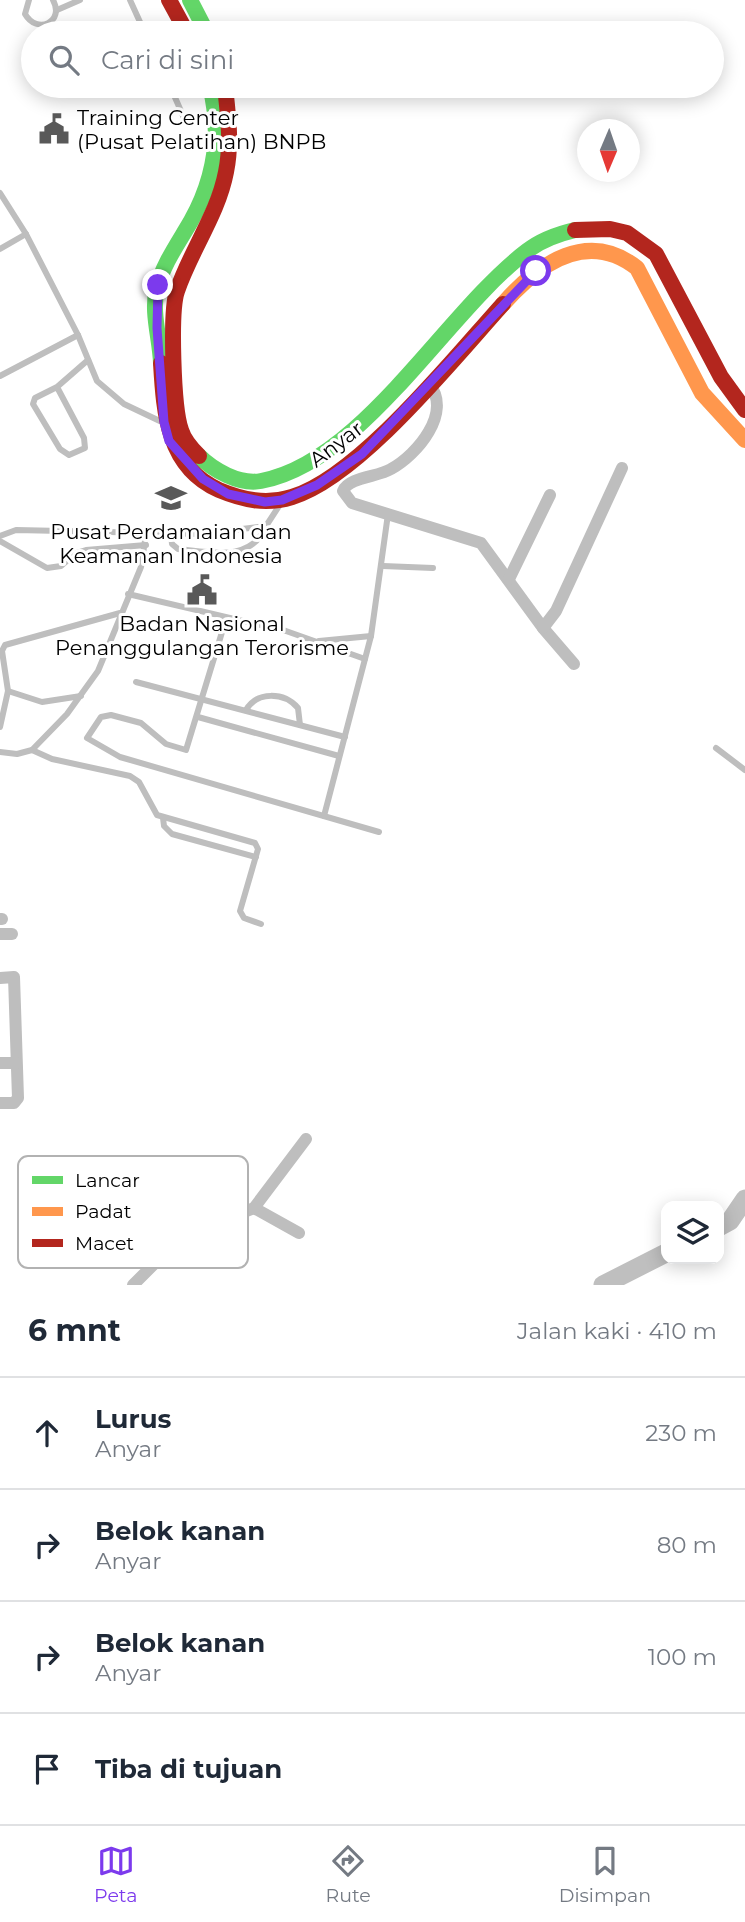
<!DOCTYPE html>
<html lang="id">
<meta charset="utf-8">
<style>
:root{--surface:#fff;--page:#f6f6f7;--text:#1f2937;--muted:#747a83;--line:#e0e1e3;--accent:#7c3aed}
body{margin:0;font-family:Montserrat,sans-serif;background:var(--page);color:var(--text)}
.controls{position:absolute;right:21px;bottom:21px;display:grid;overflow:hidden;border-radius:14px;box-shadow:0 4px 18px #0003}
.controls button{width:63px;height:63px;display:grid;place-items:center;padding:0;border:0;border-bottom:2px solid var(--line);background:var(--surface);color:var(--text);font:35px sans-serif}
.compass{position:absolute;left:577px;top:119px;width:63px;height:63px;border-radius:50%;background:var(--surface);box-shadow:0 4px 18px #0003;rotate:182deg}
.stop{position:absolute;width:21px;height:21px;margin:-16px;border:5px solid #7c3aed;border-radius:50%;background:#fff}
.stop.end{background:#7c3aed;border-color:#fff;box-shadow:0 2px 7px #0008}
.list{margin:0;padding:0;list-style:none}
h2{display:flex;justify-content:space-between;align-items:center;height:91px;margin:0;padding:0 28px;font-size:30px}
h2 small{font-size:23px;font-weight:400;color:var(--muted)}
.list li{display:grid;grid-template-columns:46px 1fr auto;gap:21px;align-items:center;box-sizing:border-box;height:112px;padding:0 28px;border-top:2px solid var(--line)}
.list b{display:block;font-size:26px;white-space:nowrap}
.list p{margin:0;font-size:23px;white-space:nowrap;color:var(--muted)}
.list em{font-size:23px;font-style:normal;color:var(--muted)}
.icon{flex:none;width:38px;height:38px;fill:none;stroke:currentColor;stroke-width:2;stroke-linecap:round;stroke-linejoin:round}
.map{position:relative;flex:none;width:745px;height:1285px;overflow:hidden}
.search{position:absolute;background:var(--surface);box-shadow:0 4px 18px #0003;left:21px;right:21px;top:21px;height:77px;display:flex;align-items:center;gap:18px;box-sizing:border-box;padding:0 24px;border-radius:38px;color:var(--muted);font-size:26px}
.sheet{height:539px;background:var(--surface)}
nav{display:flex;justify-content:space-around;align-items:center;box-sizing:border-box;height:98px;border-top:2px solid var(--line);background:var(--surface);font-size:19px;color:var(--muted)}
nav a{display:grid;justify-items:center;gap:4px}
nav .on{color:var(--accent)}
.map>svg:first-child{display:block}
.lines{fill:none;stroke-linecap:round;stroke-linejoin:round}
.river{stroke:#bfbfbf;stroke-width:19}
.lane{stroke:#bebebe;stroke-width:6}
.street{stroke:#bebebe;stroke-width:12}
.fast{stroke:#63d668;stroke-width:16}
.slow{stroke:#ff974d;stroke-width:16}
.jam{stroke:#b3261e;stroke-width:16}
.route{stroke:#7c3aed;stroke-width:9}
.labels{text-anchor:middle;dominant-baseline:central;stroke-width:6;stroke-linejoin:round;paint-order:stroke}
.poi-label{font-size:21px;fill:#000;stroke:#fff}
.street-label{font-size:21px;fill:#000;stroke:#fff}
.key{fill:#fff;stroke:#b2b2b2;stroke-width:2}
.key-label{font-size:19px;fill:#000}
</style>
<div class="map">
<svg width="745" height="1285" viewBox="0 0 745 1285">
<rect width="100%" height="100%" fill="#fff"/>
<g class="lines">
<g class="river">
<polyline points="719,1227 730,1221 745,1199"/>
<polyline points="603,1285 666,1253"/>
</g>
<g class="lane">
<path d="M29,0L25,14C37,35 65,22 53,0"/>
<polyline points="130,0 145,33"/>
<polyline points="57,10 80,0"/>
<polyline points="170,86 184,118"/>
<polyline points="0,193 26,234 78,335 97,381 124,404 164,423"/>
<polyline points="0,249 26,234"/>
<polyline points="0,376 78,335"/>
<polyline points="57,387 84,438 85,448 69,455 60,449 33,404 35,398 57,387 88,360"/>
<path d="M171,534L172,544L178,549C210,552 251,563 266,526"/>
<polyline points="0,536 16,530 201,534 266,526 281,503"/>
<polyline points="0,541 47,568 61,566 76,553 86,550 146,545"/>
<polyline points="383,566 433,568"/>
<polyline points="128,594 286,631 365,659"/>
<polyline points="226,619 186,750 166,744 141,723 111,715 101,717 87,738 120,757 379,832"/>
<polyline points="319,641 371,636"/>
<polyline points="136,682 345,737"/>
<polyline points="8,691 42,702 81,696"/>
<path d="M246,710C257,691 284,692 298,708L300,725"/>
<polyline points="198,717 339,756"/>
<polyline points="0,727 8,691 2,651 5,645 120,613"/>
<polyline points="716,748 745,770"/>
<polyline points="32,750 52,759 130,776 139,782 157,815 255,843 258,849 240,911 244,918 261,924"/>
<polyline points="0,752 17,754 32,750 67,714 98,671 141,567 146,534"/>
<polyline points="324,816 371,636 388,514"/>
<polyline points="163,818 164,826 172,834 256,857"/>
</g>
<g class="street">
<path d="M429,384C453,412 417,455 391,469C378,477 349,477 343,491L352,503L481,543L543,628L574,664"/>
<polyline points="509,579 550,495"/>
<polyline points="543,628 556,611 622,468"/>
<polyline points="0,919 2,919"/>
<polyline points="0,934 12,934"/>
<polyline points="0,978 14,977 18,1098 14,1103 0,1103"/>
<polyline points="0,1063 16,1063"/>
<polyline points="254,1208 299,1233"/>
<polyline points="133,1285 169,1249 215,1223 254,1208 306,1139"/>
</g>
<g class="fast">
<polyline points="190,0 207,33"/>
<path d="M161,363C160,338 151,312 157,288C163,264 179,242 191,221C215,178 222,133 210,86"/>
<path d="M199,456C213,470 239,485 261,481C363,462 446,312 527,251C541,240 558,234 575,230"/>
</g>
<path class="slow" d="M503,304C539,263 588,229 637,268L702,393L745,440"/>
<g class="jam">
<polyline points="169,0 187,33"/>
<polyline points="575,230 610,229 627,233 656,254 721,377 745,410"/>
<path d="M161,363C164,413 167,467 219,490C243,500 266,505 292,497C359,477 455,357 503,304"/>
<path d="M199,456C191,448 184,440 181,430C173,408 170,311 177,291C191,250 218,214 226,172C232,143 228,115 225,86"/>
</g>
</g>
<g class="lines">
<polyline class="route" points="158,285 157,328 164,422 169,441 203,479 228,494 265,502 282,500 317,485 362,454 536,271"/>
</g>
<defs>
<g id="civic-bare" transform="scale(2.415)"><path d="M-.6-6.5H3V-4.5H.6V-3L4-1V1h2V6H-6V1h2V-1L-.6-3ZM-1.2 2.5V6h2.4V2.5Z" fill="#595959" stroke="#fff" stroke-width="2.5" paint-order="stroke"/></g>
<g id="university-bare" transform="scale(2.415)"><path d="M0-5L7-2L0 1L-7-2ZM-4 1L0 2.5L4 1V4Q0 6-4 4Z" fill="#595959" stroke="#fff" stroke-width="2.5" paint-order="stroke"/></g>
</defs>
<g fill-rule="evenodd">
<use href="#civic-bare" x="54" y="129"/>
<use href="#university-bare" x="171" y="498"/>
<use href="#civic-bare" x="202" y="590"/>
</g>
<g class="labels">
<g class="poi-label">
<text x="77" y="117" text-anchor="start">Training Center<tspan x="77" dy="24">(Pusat Pelatihan) BNPB</tspan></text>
<text x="171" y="531">Pusat Perdamaian dan<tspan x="171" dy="24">Keamanan Indonesia</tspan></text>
<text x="202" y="623">Badan Nasional<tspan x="202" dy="24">Penanggulangan Terorisme</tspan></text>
</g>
<g class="street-label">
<text transform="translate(336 444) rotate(-37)">Anyar</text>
</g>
</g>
<rect x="18" y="1156" width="230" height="112" rx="10" class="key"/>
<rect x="32" y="1176" width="31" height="8" fill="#63d668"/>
<rect x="32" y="1207" width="31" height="9" fill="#ff974d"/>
<rect x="32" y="1239" width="31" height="8" fill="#b3261e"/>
<g class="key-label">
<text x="75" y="1187">Lancar</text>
<text x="75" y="1218">Padat</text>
<text x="75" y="1250">Macet</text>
</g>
</svg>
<div class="controls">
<button><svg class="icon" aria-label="layers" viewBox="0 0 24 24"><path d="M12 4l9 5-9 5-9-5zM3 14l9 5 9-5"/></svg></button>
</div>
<svg class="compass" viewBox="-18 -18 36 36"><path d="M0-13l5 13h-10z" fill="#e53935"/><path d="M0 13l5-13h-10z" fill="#747a83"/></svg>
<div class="stop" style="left:536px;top:271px"></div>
<div class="stop end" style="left:158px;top:285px"></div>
<div class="search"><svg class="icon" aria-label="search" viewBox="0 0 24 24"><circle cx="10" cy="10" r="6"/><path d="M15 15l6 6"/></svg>Cari di sini</div>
</div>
<section class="sheet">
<h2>6 mnt<small>Jalan kaki · 410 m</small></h2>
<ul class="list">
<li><svg class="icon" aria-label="ahead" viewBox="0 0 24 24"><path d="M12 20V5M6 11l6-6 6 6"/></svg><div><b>Lurus</b><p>Anyar</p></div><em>230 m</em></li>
<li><svg class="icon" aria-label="right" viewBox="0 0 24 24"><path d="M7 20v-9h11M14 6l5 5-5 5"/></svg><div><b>Belok kanan</b><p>Anyar</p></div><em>80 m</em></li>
<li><svg class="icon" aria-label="right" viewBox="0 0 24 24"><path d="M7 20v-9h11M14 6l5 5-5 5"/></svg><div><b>Belok kanan</b><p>Anyar</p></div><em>100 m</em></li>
<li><svg class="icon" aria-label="arrive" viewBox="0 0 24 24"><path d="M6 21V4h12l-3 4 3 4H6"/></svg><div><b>Tiba di tujuan</b></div></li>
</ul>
</section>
<nav>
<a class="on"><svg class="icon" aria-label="map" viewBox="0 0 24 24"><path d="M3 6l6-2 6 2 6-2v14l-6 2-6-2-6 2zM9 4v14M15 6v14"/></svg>Peta</a>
<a><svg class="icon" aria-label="directions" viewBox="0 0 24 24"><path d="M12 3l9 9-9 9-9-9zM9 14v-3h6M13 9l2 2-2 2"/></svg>Rute</a>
<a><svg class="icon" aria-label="saved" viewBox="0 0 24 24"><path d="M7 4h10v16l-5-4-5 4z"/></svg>Disimpan</a>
</nav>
